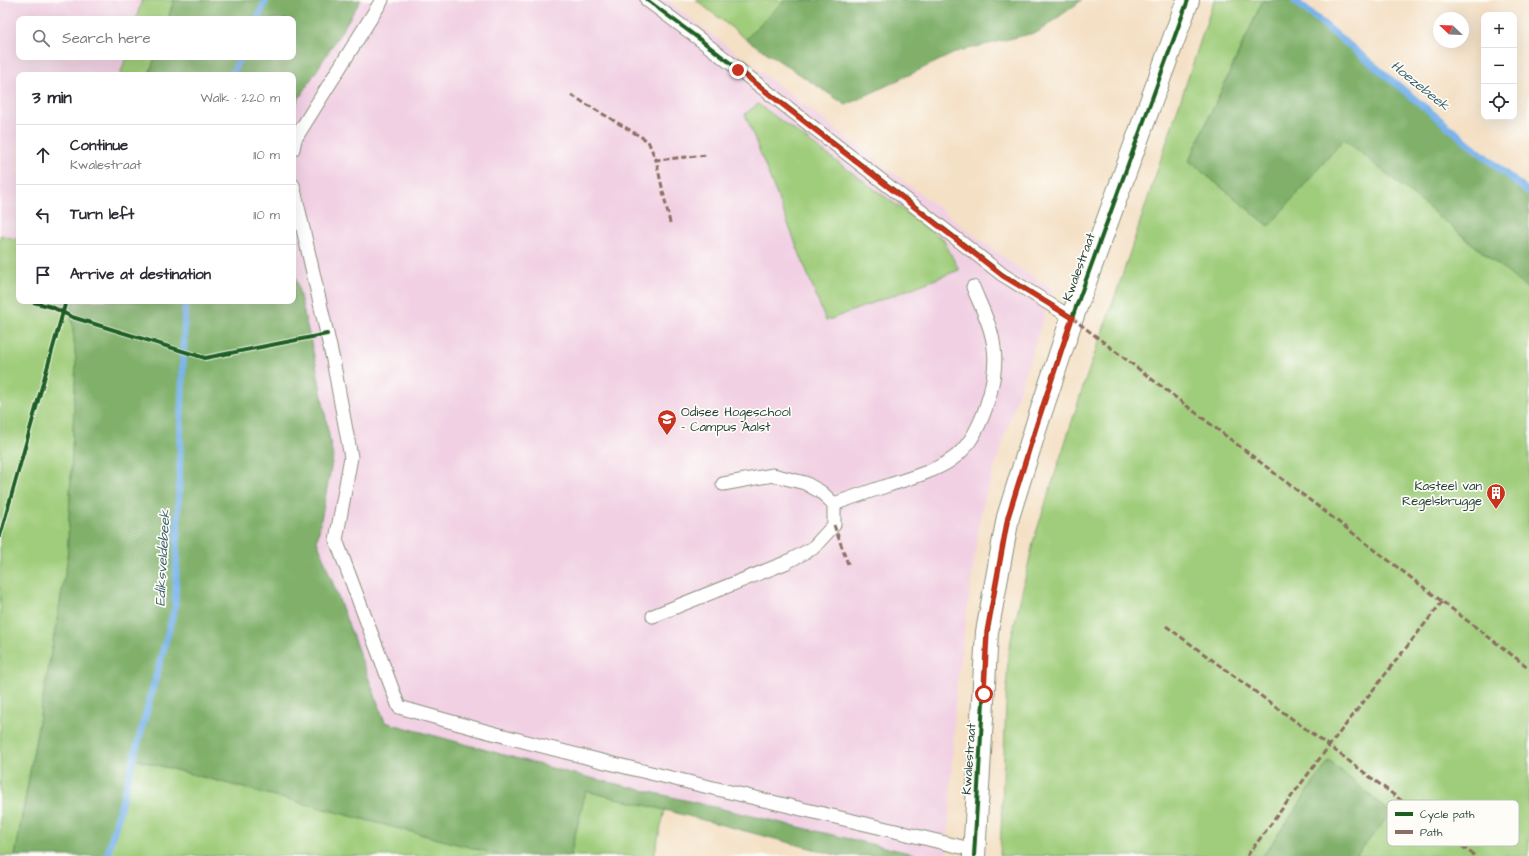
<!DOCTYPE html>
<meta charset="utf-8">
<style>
:root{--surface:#fff;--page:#f7f7f7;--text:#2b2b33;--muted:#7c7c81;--line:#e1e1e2}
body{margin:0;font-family:"Architects Daughter",sans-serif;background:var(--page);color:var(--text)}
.controls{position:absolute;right:12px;top:12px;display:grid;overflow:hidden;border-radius:8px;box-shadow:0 4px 16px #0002}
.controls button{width:36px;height:36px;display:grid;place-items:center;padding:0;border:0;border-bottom:1px solid var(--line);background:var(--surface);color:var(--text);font:20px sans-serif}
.compass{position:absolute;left:1433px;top:12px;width:36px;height:36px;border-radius:50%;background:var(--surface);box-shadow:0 4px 16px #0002;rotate:293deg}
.stop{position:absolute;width:12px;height:12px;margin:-9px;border:3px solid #c8321e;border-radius:50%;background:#fff}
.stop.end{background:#c8321e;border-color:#fff;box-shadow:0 1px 4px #0008}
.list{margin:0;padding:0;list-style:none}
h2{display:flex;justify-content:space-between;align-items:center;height:52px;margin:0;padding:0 16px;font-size:17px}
h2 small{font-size:13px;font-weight:400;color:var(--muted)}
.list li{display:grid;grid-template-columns:26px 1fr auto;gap:12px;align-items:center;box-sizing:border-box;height:60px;padding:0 16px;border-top:1px solid var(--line)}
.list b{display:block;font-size:15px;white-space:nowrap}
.list p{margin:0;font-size:13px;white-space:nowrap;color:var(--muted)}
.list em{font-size:13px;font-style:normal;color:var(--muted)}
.icon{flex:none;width:22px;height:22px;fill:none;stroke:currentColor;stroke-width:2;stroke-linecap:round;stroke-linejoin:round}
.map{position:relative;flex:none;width:1529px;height:856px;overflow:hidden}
.search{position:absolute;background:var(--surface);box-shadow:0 4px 16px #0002;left:16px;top:16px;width:280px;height:44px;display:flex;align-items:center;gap:10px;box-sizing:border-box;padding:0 14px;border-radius:8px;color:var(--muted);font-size:15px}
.panel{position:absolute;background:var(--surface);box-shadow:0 4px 16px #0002;left:16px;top:72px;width:280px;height:232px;border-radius:8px}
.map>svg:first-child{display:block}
.built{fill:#f1d0e3}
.green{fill:#a0cd7b;stroke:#608558}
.forest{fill:#80b06b;stroke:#507650}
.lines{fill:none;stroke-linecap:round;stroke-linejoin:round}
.stream{stroke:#79b3ea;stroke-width:7}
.lane-casing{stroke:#8a8e7c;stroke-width:15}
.secondary-casing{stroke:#8a8e7c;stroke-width:24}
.lane{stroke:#fff;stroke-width:13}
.secondary{stroke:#fff;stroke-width:22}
.quiet{stroke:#8d6e63;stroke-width:3;stroke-dasharray:6 3;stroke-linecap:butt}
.cycleway-casing{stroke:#fdfcf7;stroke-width:6}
.cycleway{stroke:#1b5e20;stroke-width:4}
.route{stroke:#c8321e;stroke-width:5}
.labels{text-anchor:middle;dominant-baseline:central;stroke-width:3.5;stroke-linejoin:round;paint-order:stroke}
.street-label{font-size:13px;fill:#1f3d34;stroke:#fdfcf7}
.poi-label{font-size:13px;fill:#1f3d34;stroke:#fdfcf7;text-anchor:start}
.water-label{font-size:14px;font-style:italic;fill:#3a606b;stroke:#fdfcf7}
.key{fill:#fdfcf7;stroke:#bac3bc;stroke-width:1}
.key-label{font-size:11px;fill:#1f3d34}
</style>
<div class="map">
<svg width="1529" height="856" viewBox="0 0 1529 856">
<rect width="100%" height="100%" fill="#fdfcf7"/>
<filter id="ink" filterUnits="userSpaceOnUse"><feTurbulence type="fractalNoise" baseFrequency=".025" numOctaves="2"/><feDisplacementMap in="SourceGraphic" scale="8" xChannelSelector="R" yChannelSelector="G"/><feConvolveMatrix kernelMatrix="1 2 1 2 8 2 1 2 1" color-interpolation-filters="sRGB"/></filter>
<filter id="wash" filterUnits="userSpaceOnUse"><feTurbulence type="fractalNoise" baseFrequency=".012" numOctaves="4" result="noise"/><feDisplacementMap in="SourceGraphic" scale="16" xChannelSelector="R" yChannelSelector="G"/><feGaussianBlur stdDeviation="0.9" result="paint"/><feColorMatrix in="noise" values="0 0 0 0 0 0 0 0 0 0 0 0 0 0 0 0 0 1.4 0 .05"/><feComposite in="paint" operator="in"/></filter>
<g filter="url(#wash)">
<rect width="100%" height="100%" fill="#f4e0c5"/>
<g class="built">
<polygon points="0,0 142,0 136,19 19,19 19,57 126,57 120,75 19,75 19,240 0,235"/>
<polygon points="360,0 667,0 1011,263 1053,289 1011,416 981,511 956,691 947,856 922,856 570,773 385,722 317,541 333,457 316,363 293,266 293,108"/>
</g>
<g class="green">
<polygon points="142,0 174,0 168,19 136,19"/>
<polygon points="696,0 786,0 773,11 746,39"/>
<polygon points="1214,0 1263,0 1189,161 1269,226 1343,138 1529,290 1529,856 1356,856 1390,812 1329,761 1263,856 1000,856 1008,653 1034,539 1085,381 1120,282"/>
<polygon points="126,57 155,57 149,75 120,75"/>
<polygon points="758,104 943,239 959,270 826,321 745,114"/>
<polygon points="0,235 19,240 19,301 74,301 71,309 76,361 67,563 15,856 0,856"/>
<polygon points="134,759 503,856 107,856"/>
<polygon points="586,791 665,810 654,856 570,856"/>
</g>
<g class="forest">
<polygon points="174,0 361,0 293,108 293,75 149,75 155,57 293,57 293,19 168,19"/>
<polygon points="786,0 1082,0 1038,32 959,51 846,105 746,39 773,11"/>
<polygon points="1263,0 1294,0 1529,193 1529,290 1344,139 1269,226 1189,161"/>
<polygon points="293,266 316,364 333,457 317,541 385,722 570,773 922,856 840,856 665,810 586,791 570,856 503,856 134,759 107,856 15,856 67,563 76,361 71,309 74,301 293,301"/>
<polygon points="1329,761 1391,813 1356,856 1263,856"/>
</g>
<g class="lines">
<g class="stream">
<polyline points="1294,0 1529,193"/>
<polyline points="257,19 266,0"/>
<polyline points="232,75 240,57"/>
<polyline points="107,856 175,607 185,301"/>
</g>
</g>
</g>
<g filter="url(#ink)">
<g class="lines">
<g class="lane-casing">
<g id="lane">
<polyline points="647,0 702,41 1003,275 1072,318"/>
<polyline points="293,149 295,139 382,0"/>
<path d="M293,185L333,360L351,457L336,540L399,707C589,762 782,803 974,850"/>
<path d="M723,484L773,475L805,483L821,492L834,504C853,497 871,491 889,485C910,478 933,472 951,460C980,441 999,381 994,348C992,327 981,307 973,287"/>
<polyline points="653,616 785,563 813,548 834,525 834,504"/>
</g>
</g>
<g class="secondary-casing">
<polyline id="secondary" points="974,856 987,632 1008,517 1037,424 1072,318 1188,0"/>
</g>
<use href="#lane" class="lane"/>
<use href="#secondary" class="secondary"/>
<g class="quiet">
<polyline points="571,95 648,141 656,160"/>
<polyline points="670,223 656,160 707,155"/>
<polyline points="1072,318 1529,668"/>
<polyline points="834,525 848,564"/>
<polyline points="1166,626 1329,746 1475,856"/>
<polyline points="1247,856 1329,746 1442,602"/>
</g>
<g class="cycleway-casing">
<g id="cycleway">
<polyline points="647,0 702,41 1003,275 1072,318"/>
<polyline points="29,301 52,307 72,317 205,358 327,334"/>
<polyline points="0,536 66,301"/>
<polyline points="974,856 987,632 1008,517 1037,424 1072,318 1188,0"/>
</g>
</g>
<use href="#cycleway" class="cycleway"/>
</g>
</g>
<g class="lines" filter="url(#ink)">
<polyline class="route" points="738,70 1003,276 1072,318 1037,424 1008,517 987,632 984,694"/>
</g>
<defs>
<g id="university-pin" transform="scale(1)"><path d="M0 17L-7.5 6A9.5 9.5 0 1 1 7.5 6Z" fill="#c8321e" stroke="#fdfcf7"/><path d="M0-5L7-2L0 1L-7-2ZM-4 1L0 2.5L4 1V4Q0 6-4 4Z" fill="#fff"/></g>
<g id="building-pin" transform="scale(1)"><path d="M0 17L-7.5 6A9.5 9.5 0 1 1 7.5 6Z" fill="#c8321e" stroke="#fdfcf7"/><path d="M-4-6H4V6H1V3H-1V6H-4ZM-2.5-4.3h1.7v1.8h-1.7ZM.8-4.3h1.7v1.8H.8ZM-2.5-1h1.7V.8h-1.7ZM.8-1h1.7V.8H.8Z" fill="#fff"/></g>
</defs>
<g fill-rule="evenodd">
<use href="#university-pin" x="667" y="419"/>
<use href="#building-pin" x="1496" y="493"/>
</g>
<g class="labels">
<g class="street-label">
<text transform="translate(1079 267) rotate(-70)">Kwalestraat</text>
<text transform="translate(969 759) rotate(-86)">Kwalestraat</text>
</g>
<g class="poi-label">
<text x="681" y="412">Odisee Hogeschool<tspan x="681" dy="15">- Campus Aalst</tspan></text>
<text x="1482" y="486" text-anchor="end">Kasteel van<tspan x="1482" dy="15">Regelsbrugge</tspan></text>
</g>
<g class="water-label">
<text transform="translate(1420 86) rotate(39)">Hoezebeek</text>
<text transform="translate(163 558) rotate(-87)">Ediksveldebeek</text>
</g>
</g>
<rect x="1387" y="800" width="132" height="46" rx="6" class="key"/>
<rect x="1395" y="812" width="18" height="4" fill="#1b5e20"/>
<rect x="1395" y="830" width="18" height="4" fill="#8d6e63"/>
<g class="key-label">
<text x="1420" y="818">Cycle path</text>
<text x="1420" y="836">Path</text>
</g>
</svg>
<div class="controls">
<button>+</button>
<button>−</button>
<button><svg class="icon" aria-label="locate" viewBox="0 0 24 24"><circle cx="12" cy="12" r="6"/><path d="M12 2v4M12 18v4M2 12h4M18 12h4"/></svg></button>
</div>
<svg class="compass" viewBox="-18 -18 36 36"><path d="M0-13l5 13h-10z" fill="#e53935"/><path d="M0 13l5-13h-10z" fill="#7c7c81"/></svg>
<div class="stop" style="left:984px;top:694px"></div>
<div class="stop end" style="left:738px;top:70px"></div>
<div class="search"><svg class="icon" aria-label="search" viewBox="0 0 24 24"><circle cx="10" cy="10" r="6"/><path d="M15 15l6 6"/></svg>Search here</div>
<section class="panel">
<h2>3 min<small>Walk · 220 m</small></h2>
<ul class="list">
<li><svg class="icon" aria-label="ahead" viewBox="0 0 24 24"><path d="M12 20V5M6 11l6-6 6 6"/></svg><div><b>Continue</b><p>Kwalestraat</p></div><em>110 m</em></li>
<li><svg class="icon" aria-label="left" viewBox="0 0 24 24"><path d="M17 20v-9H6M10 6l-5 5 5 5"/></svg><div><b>Turn left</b></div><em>110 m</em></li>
<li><svg class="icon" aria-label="arrive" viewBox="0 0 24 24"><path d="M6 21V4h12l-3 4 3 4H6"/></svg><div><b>Arrive at destination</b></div></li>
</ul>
</section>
</div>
